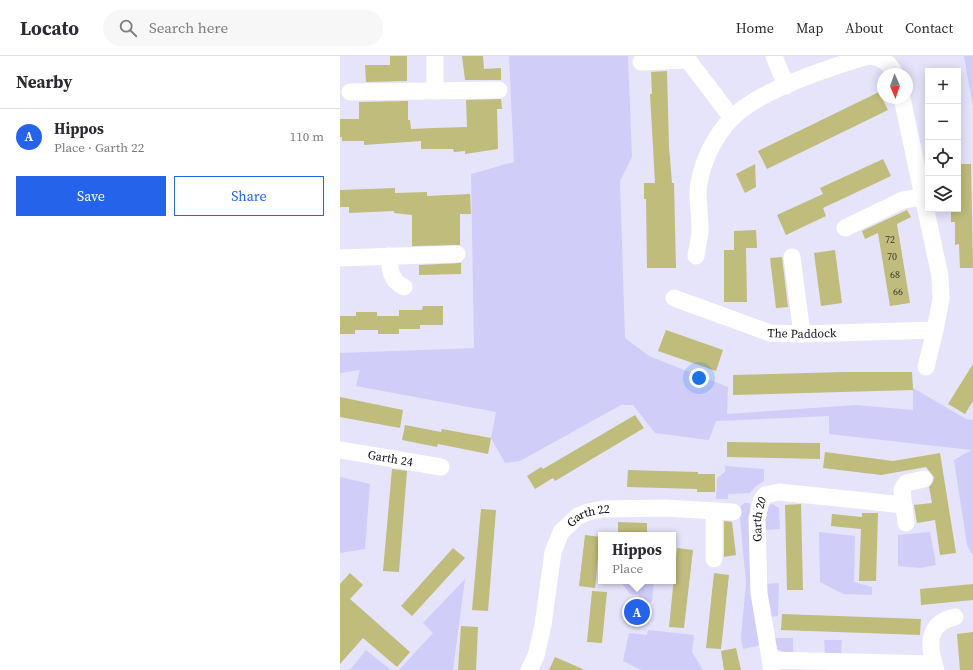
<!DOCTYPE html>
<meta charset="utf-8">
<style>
:root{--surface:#fff;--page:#f7f7f7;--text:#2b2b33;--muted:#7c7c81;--line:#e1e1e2;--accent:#2563eb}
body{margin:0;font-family:"Source Serif 4",serif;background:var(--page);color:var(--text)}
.controls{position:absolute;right:12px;top:12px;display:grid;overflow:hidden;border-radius:0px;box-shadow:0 2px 10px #0003}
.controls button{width:36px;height:36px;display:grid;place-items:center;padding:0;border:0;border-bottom:1px solid var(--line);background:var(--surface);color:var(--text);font:20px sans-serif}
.compass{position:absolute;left:537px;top:12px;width:36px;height:36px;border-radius:50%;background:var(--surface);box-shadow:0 2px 10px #0003;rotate:178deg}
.you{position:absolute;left:359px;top:322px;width:14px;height:14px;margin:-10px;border:3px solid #fff;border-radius:50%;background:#1a73e8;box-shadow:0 0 0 6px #1a73e833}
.badge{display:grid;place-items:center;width:26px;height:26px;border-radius:50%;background:var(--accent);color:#fff;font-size:13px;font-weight:700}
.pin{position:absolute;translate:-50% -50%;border:2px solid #fff;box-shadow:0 1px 4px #0006}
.popup{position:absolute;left:258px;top:476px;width:78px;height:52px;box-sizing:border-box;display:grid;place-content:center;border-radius:0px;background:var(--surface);filter:drop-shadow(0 1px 3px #0005);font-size:13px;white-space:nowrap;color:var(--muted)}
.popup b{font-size:15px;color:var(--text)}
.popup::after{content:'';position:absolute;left:50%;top:100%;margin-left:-8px;border:8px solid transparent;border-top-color:var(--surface)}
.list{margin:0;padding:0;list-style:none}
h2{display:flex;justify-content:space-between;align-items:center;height:52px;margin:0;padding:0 16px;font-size:17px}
h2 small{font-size:13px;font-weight:400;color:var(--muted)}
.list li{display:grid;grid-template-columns:26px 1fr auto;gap:12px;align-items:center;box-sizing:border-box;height:56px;padding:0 16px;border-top:1px solid var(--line)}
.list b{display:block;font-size:15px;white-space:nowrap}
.list p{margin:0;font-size:13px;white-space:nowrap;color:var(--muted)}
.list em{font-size:13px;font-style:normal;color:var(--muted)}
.actions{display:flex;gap:8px;padding:12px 16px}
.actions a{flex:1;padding:9px 0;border:1px solid var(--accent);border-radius:0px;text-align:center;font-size:14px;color:var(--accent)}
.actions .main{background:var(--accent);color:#fff}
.icon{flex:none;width:22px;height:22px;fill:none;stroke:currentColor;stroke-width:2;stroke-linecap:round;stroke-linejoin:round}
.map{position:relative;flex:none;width:633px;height:614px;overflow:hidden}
header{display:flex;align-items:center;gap:24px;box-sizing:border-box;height:56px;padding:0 20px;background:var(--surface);border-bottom:1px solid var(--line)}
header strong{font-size:19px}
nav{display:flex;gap:22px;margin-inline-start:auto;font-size:14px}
.search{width:280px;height:36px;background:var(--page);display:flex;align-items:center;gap:10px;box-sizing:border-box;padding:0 14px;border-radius:22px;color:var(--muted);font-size:15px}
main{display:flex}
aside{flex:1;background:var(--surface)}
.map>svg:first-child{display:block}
.green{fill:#d0cdf9}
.building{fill:#bfbc7c}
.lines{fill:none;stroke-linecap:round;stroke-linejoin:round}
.minor{stroke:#fff;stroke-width:17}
.labels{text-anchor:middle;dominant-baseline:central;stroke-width:3;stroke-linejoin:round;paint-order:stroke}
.number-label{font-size:10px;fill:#3c3a32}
.street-label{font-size:12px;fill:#100f19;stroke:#e5e4fb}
</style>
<header>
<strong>Locato</strong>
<div class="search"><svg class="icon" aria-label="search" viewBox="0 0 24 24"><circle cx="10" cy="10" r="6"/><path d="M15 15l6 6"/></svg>Search here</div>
<nav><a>Home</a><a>Map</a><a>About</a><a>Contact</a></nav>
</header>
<main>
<aside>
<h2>Nearby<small></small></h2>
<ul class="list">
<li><span class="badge">A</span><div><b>Hippos</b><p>Place · Garth 22</p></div><em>110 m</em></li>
</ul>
<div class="actions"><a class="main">Save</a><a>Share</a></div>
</aside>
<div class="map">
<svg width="633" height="614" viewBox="0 0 633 614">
<rect width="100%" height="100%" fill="#e5e4fb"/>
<g class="green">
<polygon points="169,0 288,0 292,101 280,125 285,282 309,300 388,331 387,358 516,349 573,354 573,332 626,363 633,364 633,500 627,489 614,404 631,394 489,378 489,360 376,365 369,384 315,377 293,349 281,349 180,405 165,407 151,382 156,356 16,330 20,314 0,317 0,297 134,292 131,118 174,106"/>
<polygon points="624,0 633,0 633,51 624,1"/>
<polygon points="385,410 424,413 424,425 416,430 410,437 388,438 388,443 376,443 377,422 385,416"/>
<polygon points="0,421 30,428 25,493 0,497"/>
<polygon points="404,447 410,447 421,589 403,593 401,581 406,527 399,452"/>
<polygon points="432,448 439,452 440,473 424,474 425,454"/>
<polygon points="479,476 515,480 514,526 532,531 532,539 503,538 480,526"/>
<polygon points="590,476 596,509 580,512 558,510 558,479"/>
<polygon points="125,523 113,614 59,614 93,577 83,567"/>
<polygon points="280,525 314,525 312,546 298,545 299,539 290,538"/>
<polygon points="439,527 438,560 430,561 426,528"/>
<polygon points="308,574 354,579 352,596 363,614 301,614 283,605 289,577 307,579"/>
<polygon points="433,582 453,582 453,598 446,598 434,591"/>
<polygon points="484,584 502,584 501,600 485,598"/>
<polygon points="26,594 51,614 10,614"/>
</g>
<g class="building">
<polygon points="50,0 67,0 67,25 26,26 25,9 50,9"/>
<polygon points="122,0 143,0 144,13 161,12 161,24 125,24"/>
<polygon points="327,15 329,91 332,127 334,127 336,212 307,212 306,143 304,143 304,127 315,127 310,38 312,38 311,16"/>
<polygon points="539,36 548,54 427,113 418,95"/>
<polygon points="161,43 162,53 157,53 158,93 125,98 125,95 114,96 113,93 81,93 81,85 24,89 24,85 2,85 2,81 0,81 0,63 19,63 19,46 68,45 68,64 70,64 71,73 93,72 127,71 126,44"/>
<polygon points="543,103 551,120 483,152 486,160 446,179 437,159 483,138 480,132"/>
<polygon points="415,108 416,131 405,137 396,118"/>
<polygon points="618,108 631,108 633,212 620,212 619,188 615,189 615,166 611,166 611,153 618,153"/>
<polygon points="55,132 55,137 87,136 87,140 130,138 131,158 120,158 120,189 72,190 72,159 54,157 54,155 9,157 9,151 0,151 0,134"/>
<polygon points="567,154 571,161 557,168 570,247 550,250 538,177 525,183 522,175"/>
<polygon points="416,174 417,192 406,192 407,246 384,246 384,194 394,194 394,175"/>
<polygon points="495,194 502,247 481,250 474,197"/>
<polygon points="442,201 448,251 436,252 430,202"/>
<polygon points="121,207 121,218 79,219 79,209"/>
<polygon points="83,250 103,250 103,269 80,269 80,273 59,273 59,278 38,278 38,274 15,274 15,278 0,278 0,260 16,260 16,256 37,256 37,260 59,260 59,254 82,254"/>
<polygon points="326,274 383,294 376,315 318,295"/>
<polygon points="633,308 633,345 625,358 608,348"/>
<polygon points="504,316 572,316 573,334 393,339 393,319"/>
<polygon points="0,341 63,354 60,372 0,361"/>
<polygon points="295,359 304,372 215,425 213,422 195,433 187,420 201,411 203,413"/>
<polygon points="65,369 101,376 102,373 151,382 148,398 98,388 97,391 62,384"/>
<polygon points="387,386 480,387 480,403 387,401"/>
<polygon points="485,396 553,405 600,397 616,497 600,499 595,464 577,467 574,449 592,447 589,431 593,426 594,421 586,411 541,419 483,412"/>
<polygon points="52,413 67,415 59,516 43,515"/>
<polygon points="288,414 358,416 358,418 375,418 375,436 357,436 357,433 287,431"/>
<polygon points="461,448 463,534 447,534 445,449"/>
<polygon points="141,453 156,454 148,555 132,554"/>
<polygon points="522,457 538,457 536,525 519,525 521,473 491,470 492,458 522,461"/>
<polygon points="384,465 392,466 396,499 384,501"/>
<polygon points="278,466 307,467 307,479 278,479"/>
<polygon points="245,479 260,481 255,532 239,530"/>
<polygon points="113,492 125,502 72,560 61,550"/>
<polygon points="337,492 353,494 344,572 329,571"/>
<polygon points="10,517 23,529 10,543 70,596 57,611 23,582 0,608 0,528"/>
<polygon points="374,517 389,519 381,593 366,592"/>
<polygon points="633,528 633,544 581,549 580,533"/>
<polygon points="252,535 267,536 262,587 247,586"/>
<polygon points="442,558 581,563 580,579 441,574"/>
<polygon points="121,570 138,571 136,614 118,614"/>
<polygon points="633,576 633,614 620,614 617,578"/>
<polygon points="396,592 401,614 384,614 381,595"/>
<polygon points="215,601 245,614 209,614"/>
</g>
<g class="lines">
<g class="minor">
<polyline points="95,0 95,35"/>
<polyline points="434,0 446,30"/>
<polyline points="301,6 348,4 392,62"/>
<polyline points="10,36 159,34"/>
<polyline points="505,172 563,144 583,141"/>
<path d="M49,200C50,214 50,224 64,231"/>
<path d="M356,200C357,192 359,184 360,176C361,158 355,140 360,122C365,101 376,79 391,63C417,35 491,11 528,0C542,1 549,6 555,18"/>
<polyline points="452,201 462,278"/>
<polyline points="0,202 117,198"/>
<path id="s1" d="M334,242L430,277L462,278L595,274L601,243L600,220L562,42"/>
<polyline points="586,311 595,274"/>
<path id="s2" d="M0,394L101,411"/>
<polyline points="566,467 562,434 566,427 584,423"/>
<polyline points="374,503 374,455"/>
<polyline points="430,604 594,608"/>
<path id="s3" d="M189,614L196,600L203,569L213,496L221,476L238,460L248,456L263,453L325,452L393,456"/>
<path id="s4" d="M432,614L419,537L417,463L421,445L425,439L439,436L564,449"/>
<path d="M596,614C588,591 586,567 615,561"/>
</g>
</g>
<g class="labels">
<g class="number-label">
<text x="550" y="183">72</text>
<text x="552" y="200">70</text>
<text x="555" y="218">68</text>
<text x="558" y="235">66</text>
</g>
<g class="street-label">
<text stroke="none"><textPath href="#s1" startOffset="134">The Paddock</textPath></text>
<text stroke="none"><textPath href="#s2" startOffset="51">Garth 24</textPath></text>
<text stroke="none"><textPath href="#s3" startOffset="176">Garth 22</textPath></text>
<text stroke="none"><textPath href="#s4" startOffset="152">Garth 20</textPath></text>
</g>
</g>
</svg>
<div class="controls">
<button>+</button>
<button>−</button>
<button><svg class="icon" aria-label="locate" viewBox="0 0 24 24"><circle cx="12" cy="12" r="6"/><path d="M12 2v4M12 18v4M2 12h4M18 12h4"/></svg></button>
<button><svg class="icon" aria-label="layers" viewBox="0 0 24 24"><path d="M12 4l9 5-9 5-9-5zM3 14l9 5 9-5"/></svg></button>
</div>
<svg class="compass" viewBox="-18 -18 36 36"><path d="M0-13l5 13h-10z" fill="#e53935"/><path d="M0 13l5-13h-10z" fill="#7c7c81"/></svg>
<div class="you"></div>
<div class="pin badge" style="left:297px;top:556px">A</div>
<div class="popup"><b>Hippos</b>Place</div>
</div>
</main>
